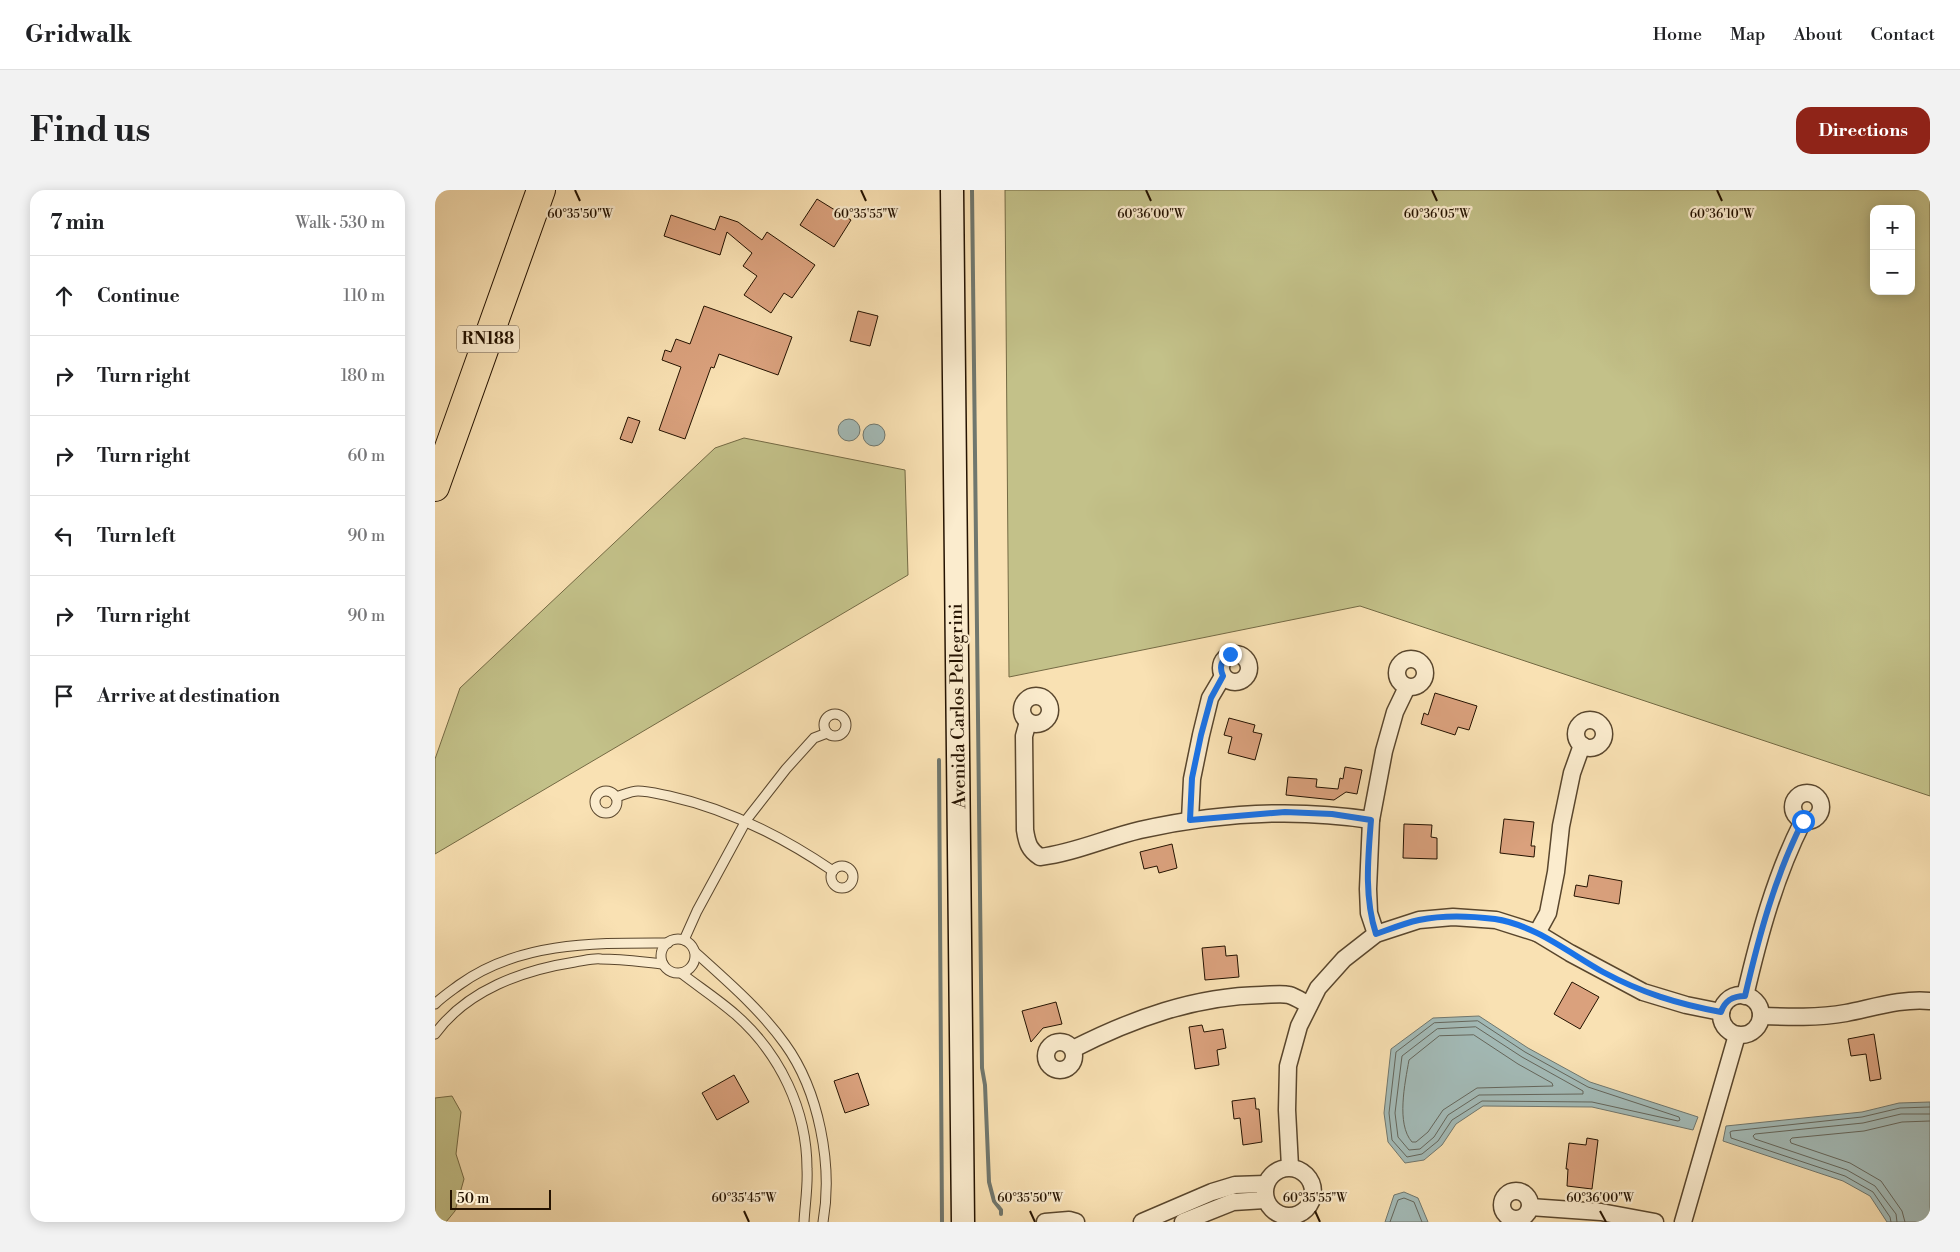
<!DOCTYPE html>
<meta charset="utf-8">
<style>
:root{--surface:#fff;--page:#f2f2f2;--text:#202124;--muted:#757577;--line:#e0e0e0;--accent:#8f2418}
body{margin:0;font-family:"Libre Bodoni",serif;background:var(--page);color:var(--text)}
.controls{position:absolute;right:15px;top:15px;display:grid;overflow:hidden;border-radius:10px;box-shadow:0 2px 12px #0003}
.controls button{width:45px;height:45px;display:grid;place-items:center;padding:0;border:0;border-bottom:1px solid var(--line);background:var(--surface);color:var(--text);font:25px sans-serif}
.scale{position:absolute;left:15px;bottom:12px;width:101px;box-sizing:border-box;padding-left:5px;border:2px solid #241200;border-top:0;font-size:14px;line-height:18px;white-space:nowrap;color:#241200;-webkit-text-stroke:4px #fbecce;paint-order:stroke}
.stop{position:absolute;width:15px;height:15px;margin:-11px;border:4px solid #1a73e8;border-radius:50%;background:#fff}
.stop.end{background:#1a73e8;border-color:#fff;box-shadow:0 1px 5px #0008}
.list{margin:0;padding:0;list-style:none}
h2{display:flex;justify-content:space-between;align-items:center;height:65px;margin:0;padding:0 20px;font-size:21px}
h2 small{font-size:16px;font-weight:400;color:var(--muted)}
.list li{display:grid;grid-template-columns:32px 1fr auto;gap:15px;align-items:center;box-sizing:border-box;height:80px;padding:0 20px;border-top:1px solid var(--line)}
.list b{display:block;font-size:19px;white-space:nowrap}
.list em{font-size:16px;font-style:normal;color:var(--muted)}
.icon{flex:none;width:28px;height:28px;fill:none;stroke:currentColor;stroke-width:2;stroke-linecap:round;stroke-linejoin:round}
.map{position:relative;flex:none;width:1495px;height:1032px;overflow:hidden;border-radius:15px}
header{display:flex;align-items:center;gap:30px;box-sizing:border-box;height:70px;padding:0 25px;background:var(--surface);border-bottom:1px solid var(--line)}
header strong{font-size:24px}
nav{display:flex;gap:28px;margin-inline-start:auto;font-size:18px}
.intro{display:flex;align-items:center;justify-content:space-between;box-sizing:border-box;height:120px;padding:0 30px}
h1{margin:0;font-size:35px}
.button{padding:12px 22px;border-radius:15px;background:var(--accent);color:#fff;font-size:18px;font-weight:700}
main{display:flex;gap:30px;padding:0 30px}
aside{flex:1;background:var(--surface);border-radius:15px;box-shadow:0 2px 12px #0003}
.map>svg:first-child{display:block}
.green{fill:#c3c189;stroke:#746a44;fill-rule:evenodd}
.water{fill:#a3bbb8;stroke:#70776e}
.lines{fill:none;stroke-linecap:round;stroke-linejoin:round}
.shore{stroke:#64665c;stroke-width:1}
.stream{stroke:#70776e;stroke-width:4}
.building{fill:#daa17d;stroke:#241200}
.service-casing{stroke:#59462d;stroke-width:11}
.minor-casing{stroke:#59462d;stroke-width:19}
.secondary-casing{stroke:#241200;stroke-width:25}
.trunk-casing{stroke:#241200;stroke-width:30}
.service{stroke:#fbecce;stroke-width:9}
.minor{stroke:#fbecce;stroke-width:16}
.secondary{stroke:#fbecce;stroke-width:22}
.trunk{stroke:#f9e1b3;stroke-width:28}
.route{stroke:#1a73e8;stroke-width:6}
.ticks{fill:none;stroke:#241200;stroke-width:2}
.labels{text-anchor:middle;dominant-baseline:central;stroke-width:4.5;stroke-linejoin:round;paint-order:stroke}
.shield{fill:#fbecce;stroke:#64533e;stroke-width:1}
.shield-label{font-size:16px;font-weight:bold;fill:#241200}
.street-label{font-size:18px;fill:#241200;stroke:#fbecce}
.ticks-label{font-size:12px;text-anchor:middle;fill:#241200;stroke:#fbecce;stroke-width:4.5;stroke-linejoin:round;paint-order:stroke}
</style>
<header>
<strong>Gridwalk</strong>
<nav><a>Home</a><a>Map</a><a>About</a><a>Contact</a></nav>
</header>
<div class="intro"><h1>Find us</h1><a class="button">Directions</a></div>
<main>
<aside>
<h2>7 min<small>Walk · 530 m</small></h2>
<ul class="list">
<li><svg class="icon" aria-label="ahead" viewBox="0 0 24 24"><path d="M12 20V5M6 11l6-6 6 6"/></svg><div><b>Continue</b></div><em>110 m</em></li>
<li><svg class="icon" aria-label="right" viewBox="0 0 24 24"><path d="M7 20v-9h11M14 6l5 5-5 5"/></svg><div><b>Turn right</b></div><em>180 m</em></li>
<li><svg class="icon" aria-label="right" viewBox="0 0 24 24"><path d="M7 20v-9h11M14 6l5 5-5 5"/></svg><div><b>Turn right</b></div><em>60 m</em></li>
<li><svg class="icon" aria-label="left" viewBox="0 0 24 24"><path d="M17 20v-9H6M10 6l-5 5 5 5"/></svg><div><b>Turn left</b></div><em>90 m</em></li>
<li><svg class="icon" aria-label="right" viewBox="0 0 24 24"><path d="M7 20v-9h11M14 6l5 5-5 5"/></svg><div><b>Turn right</b></div><em>90 m</em></li>
<li><svg class="icon" aria-label="arrive" viewBox="0 0 24 24"><path d="M6 21V4h12l-3 4 3 4H6"/></svg><div><b>Arrive at destination</b></div></li>
</ul>
</aside>
<div class="map">
<svg width="1495" height="1032" viewBox="0 0 1495 1032">
<rect width="100%" height="100%" fill="#f9e1b3"/>
<filter id="stains"><feTurbulence type="fractalNoise" baseFrequency=".004" numOctaves="4"/><feColorMatrix values="0 0 0 0 .2 0 0 0 0 .09 0 0 0 0 .02 0 0 0 .5 -.17"/></filter>
<radialGradient id="worn" r=".72"><stop offset=".6" stop-color="#630" stop-opacity="0"/><stop offset="1" stop-color="#630" stop-opacity=".3"/></radialGradient>
<g class="green">
<path d="M570,0H1495V606L925,416L574,487ZM1439,19H1476V101H1439Z"/>
<polygon points="309,248 470,280 473,385 0,664 0,569 25,498 280,258"/>
<polygon points="17,906 26,922 21,964 29,989 20,1021 11,1032 0,1032 0,908"/>
</g>
<g class="water">
<circle cx="414" cy="240" r="11"/>
<circle cx="439" cy="245" r="11"/>
<polygon points="1044,826 1093,858 1155,892 1263,927 1258,940 1157,917 1048,916 1021,934 1007,955 989,970 970,973 953,952 949,923 956,859 998,828"/>
<polygon points="1495,912 1495,1032 1452,1032 1435,1006 1408,991 1288,951 1291,936 1427,922 1464,913"/>
<polygon points="969,1002 983,1008 993,1032 950,1032 959,1005"/>
</g>
<g class="lines">
<g class="shore">
<polygon points="1043,831 1090,862 1153,897 1244,927 1245,930 1243,931 1157,912 1047,911 1017,930 1003,951 987,964 972,967 957,950 954,923 961,862 999,833"/>
<polygon points="1041,837 1087,867 1148,901 1148,904 1044,905 1013,925 999,947 985,959 974,960 963,947 960,923 967,866 1002,839"/>
<path d="M1039,845L1083,874L1117,893L1118,896L1042,898L1008,920L993,942L981,952H977C961,934 970,893 974,870L1004,846Z"/>
<polyline points="955,1032 963,1010 969,1008 979,1012 987,1032"/>
<polyline points="1456,1032 1455,1027 1438,1002 1410,986 1296,948 1295,942 1297,941 1427,927 1465,918 1495,917"/>
<polyline points="1462,1032 1461,1024 1440,996 1412,980 1320,949 1318,946 1320,944 1428,933 1466,924 1495,924"/>
<polyline points="1470,1032 1467,1021 1446,991 1415,973 1356,953 1355,950 1357,948 1429,941 1467,932 1495,931"/>
</g>
<g class="stream">
<polyline points="537,0 547,878 550,895 554,992 559,1011 566,1020 566,1024"/>
<polyline points="504,570 507,1032"/>
</g>
</g>
<g class="building">
<polygon points="382,9 416,30 399,57 365,35"/>
<polygon points="236,25 280,40 285,26 303,32 327,50 332,42 380,75 357,108 349,103 336,123 309,105 322,86 308,76 317,63 292,42 285,65 229,46"/>
<polygon points="269,116 357,147 343,185 284,164 279,178 276,177 250,249 224,240 246,177 227,170 230,160 236,162 241,149 255,154"/>
<polygon points="423,121 443,126 435,156 415,151"/>
<polygon points="193,227 205,231 197,253 185,249"/>
<polygon points="1000,503 1042,516 1034,540 1023,537 1020,545 986,534 989,523 993,525"/>
<polygon points="794,528 820,535 818,542 827,544 820,570 793,563 797,547 789,545"/>
<polygon points="910,577 927,580 922,604 911,602 899,610 851,605 853,587 882,589 881,597 903,599 905,588 908,589"/>
<polygon points="1069,629 1099,632 1096,656 1100,656 1099,667 1065,663"/>
<polygon points="969,634 997,635 996,647 1002,648 1002,669 968,668"/>
<polygon points="737,654 742,678 724,683 722,676 709,679 705,662"/>
<polygon points="1154,685 1187,691 1184,714 1139,706 1141,695 1152,697"/>
<polygon points="790,756 791,766 802,765 804,787 770,790 767,758"/>
<polygon points="1137,792 1164,807 1145,839 1119,824"/>
<polygon points="621,812 627,834 608,838 596,852 587,821"/>
<polygon points="767,835 769,842 788,839 791,858 782,860 784,875 760,879 754,837"/>
<polygon points="1439,844 1446,889 1435,891 1431,864 1416,866 1413,849"/>
<polygon points="423,883 434,915 410,923 399,891"/>
<polygon points="299,885 314,912 282,930 267,903"/>
<polygon points="820,908 821,919 824,919 827,952 808,955 805,928 799,929 797,911"/>
<polygon points="1152,948 1163,950 1157,999 1132,996 1133,979 1131,979 1134,953 1151,955"/>
</g>
<g class="lines">
<g class="service-casing">
<g id="service">
<circle cx="400" cy="535" r="11"/>
<circle cx="171" cy="612" r="11"/>
<path d="M181,607C188,605 196,601 203,601C213,601 224,604 234,606C293,619 348,647 398,681"/>
<circle cx="407" cy="687" r="11"/>
<circle cx="243" cy="766" r="17"/>
<polyline points="249,750 262,721 312,629 351,579 379,548 392,543"/>
<path d="M260,762C292,791 325,819 350,854C384,901 398,975 388,1032"/>
<path d="M246,783C264,797 284,810 301,825C345,864 372,920 372,979C373,996 370,1014 369,1032"/>
<path d="M0,814C7,807 16,801 24,795C85,751 161,753 233,753"/>
<path d="M0,844C32,800 88,780 140,772C148,771 158,768 166,769C187,769 207,772 228,774"/>
</g>
</g>
<g class="minor-casing">
<g id="minor">
<circle cx="800" cy="478" r="14"/>
<circle cx="976" cy="483" r="14"/>
<circle cx="601" cy="520" r="14"/>
<circle cx="1155" cy="544" r="14"/>
<path d="M593,532L589,546L590,640C592,653 594,660 605,667C639,663 671,648 705,640C781,623 859,618 936,630"/>
<circle cx="1372" cy="617" r="14"/>
<polyline points="755,630 757,589 766,545 775,508 788,486"/>
<polyline points="1102,743 1113,723 1121,682 1126,636 1137,583 1147,555"/>
<polyline points="941,744 934,723 933,699 936,630 949,561 960,522 972,497"/>
<circle cx="1306" cy="825" r="20"/>
<path d="M1310,806C1324,746 1340,686 1368,631"/>
<path d="M1326,826C1354,827 1383,828 1411,823C1437,818 1468,808 1495,811"/>
<circle cx="625" cy="866" r="14"/>
<path d="M638,859C697,829 760,806 827,805C835,805 846,803 854,805C861,807 868,812 874,815"/>
<polyline points="855,977 852,920 853,876 864,836 883,798 909,769 941,744 984,730 1018,727 1061,730 1102,743 1135,763 1208,802 1251,815 1286,822"/>
<circle cx="854" cy="1002" r="24"/>
<circle cx="1081" cy="1015" r="14"/>
<polyline points="1095,1017 1166,1022 1220,1032"/>
<polyline points="610,1032 634,1030 641,1032"/>
<polyline points="707,1032 777,1002 800,995 830,994"/>
<polyline points="748,1032 798,1012 830,1010"/>
<polyline points="1248,1032 1302,845"/>
</g>
</g>
<g class="secondary-casing">
<polyline id="secondary" points="517,0 528,1032"/>
</g>
<g class="trunk-casing">
<polyline id="trunk" points="0,297 106,0"/>
</g>
<use href="#service" class="service"/>
<use href="#minor" class="minor"/>
<use href="#secondary" class="secondary"/>
<use href="#trunk" class="trunk"/>
</g>
<g class="lines">
<path class="route" d="M795,464C786,469 784,477 788,486L776,508L766,545L757,588L755,630L850,622L897,624L936,630C933,668 929,707 941,744C955,739 970,733 984,730C1008,725 1035,726 1060,729C1100,735 1134,763 1168,782C1207,803 1243,814 1286,822C1290,810 1298,806 1310,806C1324,746 1340,686 1368,631"/>
</g>
<path class="ticks" d="M140,0L145,11M426,0L431,11M711,0L716,11M997,0L1002,11M1282,0L1287,11M309,1021L314,1032M595,1021L600,1032M880,1021L885,1032M1165,1021L1171,1032"/>
<g class="labels">
<rect class="shield" x="22" y="135.5" width="62" height="27" rx="4"/>
<g class="shield-label">
<text x="53" y="149">RN188</text>
</g>
<g class="street-label">
<text transform="translate(523 516) rotate(-91)">Avenida Carlos Pellegrini</text>
</g>
</g>
<g class="ticks-label">
<text x="145" y="28">60°35'50"W</text>
<text x="431" y="28">60°35'55"W</text>
<text x="716" y="28">60°36'00"W</text>
<text x="1002" y="28">60°36'05"W</text>
<text x="1287" y="28">60°36'10"W</text>
<text x="309" y="1012">60°35'45"W</text>
<text x="595" y="1012">60°35'50"W</text>
<text x="880" y="1012">60°35'55"W</text>
<text x="1165" y="1012">60°36'00"W</text>
</g>
<rect width="100%" height="100%" filter="url(#stains)"/>
<rect width="100%" height="100%" fill="url(#worn)"/>
</svg>
<div class="controls">
<button>+</button>
<button>−</button>
</div>
<div class="scale">50 m</div>
<div class="stop" style="left:1368px;top:631px"></div>
<div class="stop end" style="left:795px;top:464px"></div>
</div>
</main>
